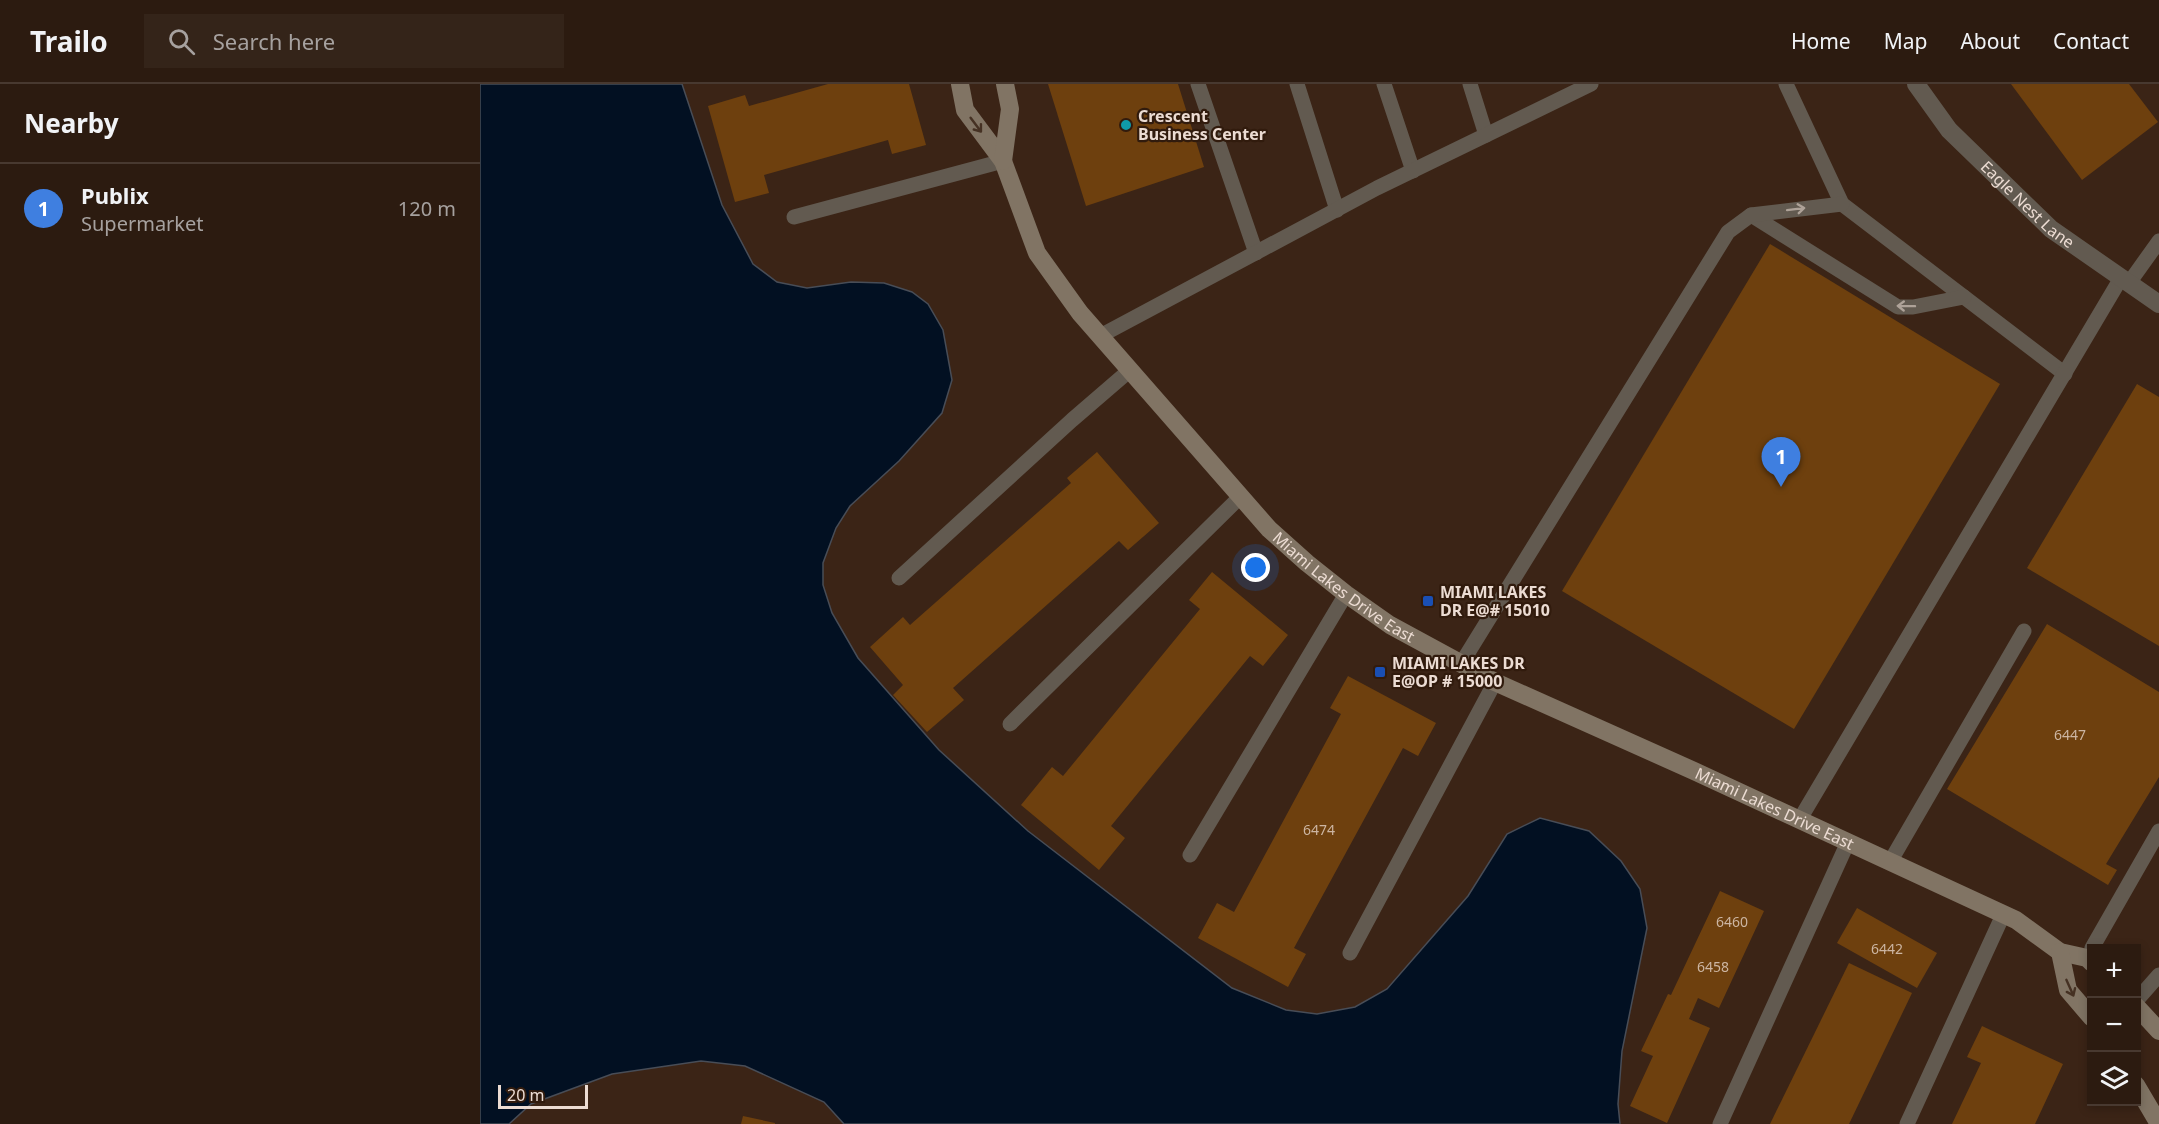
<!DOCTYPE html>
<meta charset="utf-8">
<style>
:root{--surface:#2c1b10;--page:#342419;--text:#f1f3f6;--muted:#a6a19f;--line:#483930;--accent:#0b8043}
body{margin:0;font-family:"Noto Sans",sans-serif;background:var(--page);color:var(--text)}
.controls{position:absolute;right:18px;bottom:18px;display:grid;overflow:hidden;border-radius:0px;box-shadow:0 3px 9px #0003}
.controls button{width:54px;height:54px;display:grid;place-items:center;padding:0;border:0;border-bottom:2px solid var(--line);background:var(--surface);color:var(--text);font:30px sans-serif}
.scale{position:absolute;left:18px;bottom:15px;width:90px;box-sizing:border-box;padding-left:6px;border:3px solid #ecdcd3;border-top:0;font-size:16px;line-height:21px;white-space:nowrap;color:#ecdcd3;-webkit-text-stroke:4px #311b0d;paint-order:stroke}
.you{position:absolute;left:776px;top:484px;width:21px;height:21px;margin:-15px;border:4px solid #fff;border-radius:50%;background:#1a73e8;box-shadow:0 0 0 9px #1a73e833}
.badge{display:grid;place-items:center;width:39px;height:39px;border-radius:50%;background:var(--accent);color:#fff;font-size:20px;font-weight:700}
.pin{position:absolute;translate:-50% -50px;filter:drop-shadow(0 2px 3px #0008)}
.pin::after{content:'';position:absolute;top:32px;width:21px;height:18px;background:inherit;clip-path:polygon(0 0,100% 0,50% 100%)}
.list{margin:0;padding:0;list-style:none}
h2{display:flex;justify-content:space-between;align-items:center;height:78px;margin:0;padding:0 24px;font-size:26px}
h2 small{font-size:20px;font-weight:400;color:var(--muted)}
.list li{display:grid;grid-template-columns:39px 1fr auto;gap:18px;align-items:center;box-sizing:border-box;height:90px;padding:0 24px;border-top:2px solid var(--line)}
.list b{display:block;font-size:22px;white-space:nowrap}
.list p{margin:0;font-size:20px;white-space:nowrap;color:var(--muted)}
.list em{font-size:20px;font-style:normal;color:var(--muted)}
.icon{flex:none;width:33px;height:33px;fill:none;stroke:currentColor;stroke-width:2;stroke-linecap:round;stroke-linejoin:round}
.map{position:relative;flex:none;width:1679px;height:1040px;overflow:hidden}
header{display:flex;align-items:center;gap:36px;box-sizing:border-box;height:84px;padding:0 30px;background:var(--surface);border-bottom:2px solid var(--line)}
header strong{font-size:28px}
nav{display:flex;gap:33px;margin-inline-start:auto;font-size:21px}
.search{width:420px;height:54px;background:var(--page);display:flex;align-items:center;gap:15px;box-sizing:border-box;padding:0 21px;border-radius:0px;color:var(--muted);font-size:22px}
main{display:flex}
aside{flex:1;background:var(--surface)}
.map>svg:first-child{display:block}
.water{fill:#021022;stroke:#484d57;stroke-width:1.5}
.building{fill:#6e400e}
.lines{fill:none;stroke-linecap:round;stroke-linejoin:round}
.lane{stroke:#625a50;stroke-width:15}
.street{stroke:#625a50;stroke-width:18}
.secondary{stroke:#817464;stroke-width:18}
.oneway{stroke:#453123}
.oneway2{stroke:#aea298}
.culture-dot{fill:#0f9aa8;stroke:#311b0d;stroke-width:2}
.transit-dot{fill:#1a4fb4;stroke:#311b0d;stroke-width:2}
.labels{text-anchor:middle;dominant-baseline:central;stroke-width:4.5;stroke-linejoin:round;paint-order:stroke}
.number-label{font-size:14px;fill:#ccb5a2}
.poi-label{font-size:16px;font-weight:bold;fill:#ecdcd3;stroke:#311b0d;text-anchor:start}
.street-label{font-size:16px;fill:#ecdcd3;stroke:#311b0d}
</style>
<header>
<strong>Trailo</strong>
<div class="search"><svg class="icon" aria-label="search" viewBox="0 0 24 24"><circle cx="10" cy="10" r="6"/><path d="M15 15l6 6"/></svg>Search here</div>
<nav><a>Home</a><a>Map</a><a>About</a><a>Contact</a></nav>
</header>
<main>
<aside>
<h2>Nearby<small></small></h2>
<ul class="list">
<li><span class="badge" style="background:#3f7fe0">1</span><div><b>Publix</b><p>Supermarket</p></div><em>120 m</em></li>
</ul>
</aside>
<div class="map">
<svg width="1679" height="1040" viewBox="0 0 1679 1040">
<rect width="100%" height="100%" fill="#3b2416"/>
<polygon class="water" points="0,0 202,0 242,121 273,180 297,198 327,204 371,198 404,199 432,208 448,220 463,246 472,296 462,329 419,377 370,422 356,444 343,479 343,501 352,529 378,574 459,666 548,747 752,904 806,926 837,930 875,923 907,905 988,812 1027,750 1060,734 1109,747 1141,777 1160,805 1167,844 1142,967 1138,1020 1140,1040 364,1040 344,1018 265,982 221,977 132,990 51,1020 29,1040 0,1040"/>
<g class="building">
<polygon points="348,0 429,0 446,61 412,70 408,56 284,91 289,109 255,118 228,22 265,11 269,22"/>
<polygon points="568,0 698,0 724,83 606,122"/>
<polygon points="1531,0 1649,0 1678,38 1602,96"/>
<polygon points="1290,160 1520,300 1314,645 1082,507"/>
<polygon points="1657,300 1679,313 1679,562 1547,484"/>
<polygon points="617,368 679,439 648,466 639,457 473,604 484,616 447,648 413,611 423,601 390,563 423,533 430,541 591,399 587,394"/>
<polygon points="732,488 808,551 783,582 770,572 631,742 645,754 619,786 541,721 572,683 583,692 720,525 709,516"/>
<polygon points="1567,540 1679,608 1679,693 1626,780 1637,786 1628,801 1467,705"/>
<polygon points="868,592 956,639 938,672 923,664 814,864 826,870 808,903 718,854 737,819 754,828 861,630 850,624"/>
<polygon points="1240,807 1284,827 1239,924 1218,914 1209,935 1230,944 1187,1039 1150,1022 1173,972 1161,967 1188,910 1191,911"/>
<polygon points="1377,824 1457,869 1437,904 1357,859"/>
<polygon points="1369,879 1432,909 1369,1040 1290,1040"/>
<polygon points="1502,942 1583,980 1555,1040 1472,1040 1501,979 1487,973"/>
<polygon points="263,1032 295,1039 295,1040 261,1040"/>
</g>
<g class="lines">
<g class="lane">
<polyline points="718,0 776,169"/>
<polyline points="817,0 857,126"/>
<polyline points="904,0 933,87"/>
<polyline points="990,0 1006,51"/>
<polyline points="1306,0 1362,120 1585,290"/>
<polyline points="1271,131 1418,223 1433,223 1484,213"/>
<polyline points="314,133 523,77"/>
<polyline points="1649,199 1679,157"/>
<polyline points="620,252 897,104 1111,0"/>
<polyline points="419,494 592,336 650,286"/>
<polyline points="981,580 1248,148 1271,131 1362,120"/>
<polyline points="530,640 761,412"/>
<polyline points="1320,735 1641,194"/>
<polyline points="710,771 866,510"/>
<polyline points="1410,778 1544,547"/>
<polyline points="1612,864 1679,747"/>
<polyline points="870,869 1015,598"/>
<polyline points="1656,917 1679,891"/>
<polyline points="1240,1040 1368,758"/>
<polyline points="1427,1040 1523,831"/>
</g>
<path class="street" id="s1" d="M1436,0L1469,46L1571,145L1679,220"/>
<g class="secondary">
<path id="s2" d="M480,0L485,26L523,77L557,169L600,229L789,445L827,479L866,510L910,541L1015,598L1214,687L1536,836L1580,868L1607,874L1612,879"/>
<polyline points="523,77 530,25 525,0"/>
<polyline points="1580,868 1588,906 1612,934"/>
<polyline points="1656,922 1679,947"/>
<polyline points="1656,1001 1679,1040"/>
</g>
</g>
<defs><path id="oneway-shaft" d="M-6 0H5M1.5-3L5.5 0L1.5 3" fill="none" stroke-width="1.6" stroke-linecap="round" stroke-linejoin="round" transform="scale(1.5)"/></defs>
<g class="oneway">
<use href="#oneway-shaft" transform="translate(496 41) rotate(53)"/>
<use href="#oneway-shaft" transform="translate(1590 904) rotate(66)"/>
</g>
<g class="oneway2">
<use href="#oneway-shaft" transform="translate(1316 125) rotate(-7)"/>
<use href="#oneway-shaft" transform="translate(1426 222) rotate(-179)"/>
</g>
<circle class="culture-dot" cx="646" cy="41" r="6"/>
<g class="transit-dot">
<rect x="942" y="511" width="12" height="12" rx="3"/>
<rect x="894" y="582" width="12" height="12" rx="3"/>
</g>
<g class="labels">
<g class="number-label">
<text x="1590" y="650">6447</text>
<text x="839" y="745">6474</text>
<text x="1252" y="837">6460</text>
<text x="1407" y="864">6442</text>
<text x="1233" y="882">6458</text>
</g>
<g class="poi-label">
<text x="658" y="32">Crescent<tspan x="658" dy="18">Business Center</tspan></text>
<text x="960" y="508">MIAMI LAKES<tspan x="960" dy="18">DR E@# 15010</tspan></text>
<text x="912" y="579">MIAMI LAKES DR<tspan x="912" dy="18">E@OP # 15000</tspan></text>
</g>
<g class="street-label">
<text stroke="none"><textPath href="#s1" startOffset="165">Eagle Nest Lane</textPath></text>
<text stroke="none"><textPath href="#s2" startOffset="644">Miami Lakes Drive East</textPath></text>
<text stroke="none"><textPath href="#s2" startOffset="1130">Miami Lakes Drive East</textPath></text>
</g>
</g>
</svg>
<div class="controls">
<button>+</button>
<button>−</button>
<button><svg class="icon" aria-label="layers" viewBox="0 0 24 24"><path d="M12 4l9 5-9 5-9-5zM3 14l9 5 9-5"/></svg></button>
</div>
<div class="scale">20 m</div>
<div class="you"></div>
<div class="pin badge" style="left:1301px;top:403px;background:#3f7fe0">1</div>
</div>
</main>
